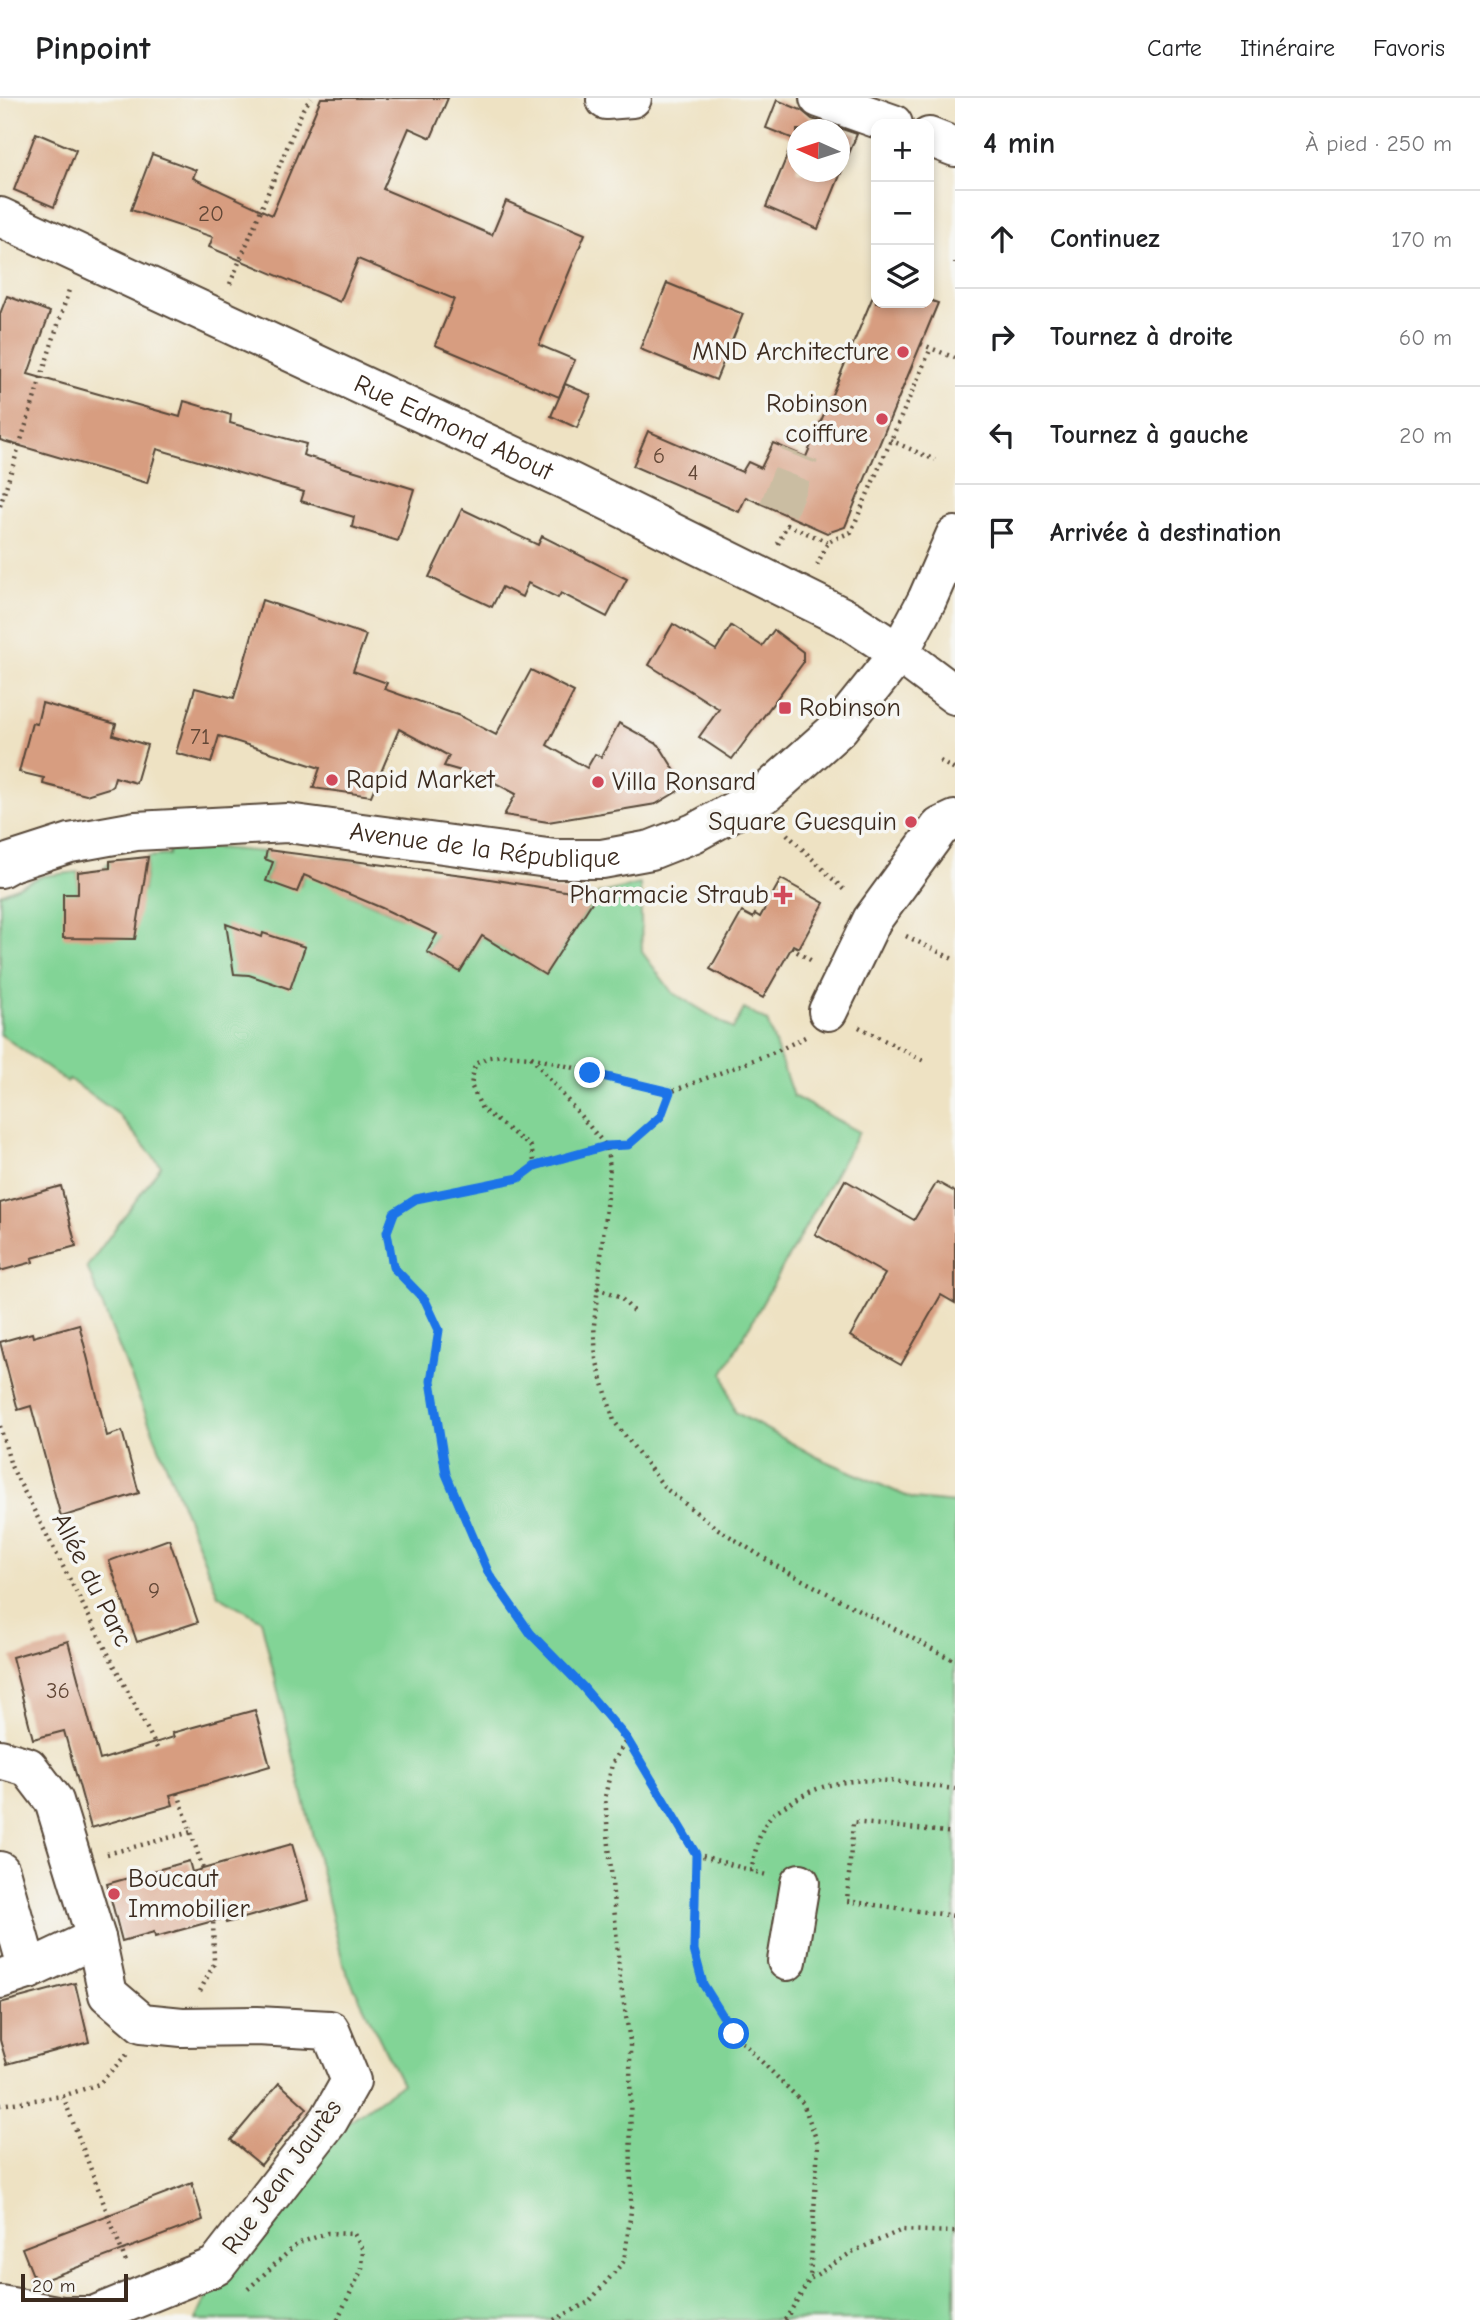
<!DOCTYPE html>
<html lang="fr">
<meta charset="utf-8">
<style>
:root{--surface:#fff;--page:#f6f6f6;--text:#202124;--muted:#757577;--line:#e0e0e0}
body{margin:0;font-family:"Comic Neue",sans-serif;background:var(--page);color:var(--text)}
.controls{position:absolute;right:21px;top:21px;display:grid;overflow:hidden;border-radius:14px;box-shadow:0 4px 10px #0003}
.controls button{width:63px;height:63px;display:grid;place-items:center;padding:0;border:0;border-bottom:2px solid var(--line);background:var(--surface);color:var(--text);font:35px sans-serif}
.compass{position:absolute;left:787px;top:21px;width:63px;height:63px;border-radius:50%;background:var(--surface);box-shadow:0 4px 10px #0003;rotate:273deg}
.scale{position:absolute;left:21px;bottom:18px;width:107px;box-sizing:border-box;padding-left:7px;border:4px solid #3b2a1e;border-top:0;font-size:19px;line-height:24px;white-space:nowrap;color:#3b2a1e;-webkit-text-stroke:5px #f6f6f2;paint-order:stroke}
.stop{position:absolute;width:21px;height:21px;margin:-16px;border:5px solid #1a73e8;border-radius:50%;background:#fff}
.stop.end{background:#1a73e8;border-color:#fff;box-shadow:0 2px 7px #0008}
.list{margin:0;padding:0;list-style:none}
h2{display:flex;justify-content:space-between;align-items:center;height:91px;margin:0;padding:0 28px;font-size:30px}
h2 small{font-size:23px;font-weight:400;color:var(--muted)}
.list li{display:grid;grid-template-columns:46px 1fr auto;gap:21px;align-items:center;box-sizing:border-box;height:98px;padding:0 28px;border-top:2px solid var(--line)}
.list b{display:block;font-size:26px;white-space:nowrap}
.list em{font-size:23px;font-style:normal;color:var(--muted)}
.icon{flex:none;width:38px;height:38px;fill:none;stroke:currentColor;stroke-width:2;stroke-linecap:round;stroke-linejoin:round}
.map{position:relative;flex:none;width:955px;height:2222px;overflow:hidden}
header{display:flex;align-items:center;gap:42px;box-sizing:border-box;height:98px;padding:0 35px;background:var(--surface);border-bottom:2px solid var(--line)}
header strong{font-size:33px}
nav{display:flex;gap:38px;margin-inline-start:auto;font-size:24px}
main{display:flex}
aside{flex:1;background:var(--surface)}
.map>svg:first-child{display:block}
.green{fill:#82d496;stroke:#5e7f5a;stroke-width:2}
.building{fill:#d79d80;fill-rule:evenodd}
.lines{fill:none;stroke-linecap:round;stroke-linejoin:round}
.minor-tunnel{stroke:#cabda2;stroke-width:38;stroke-dasharray:38 19;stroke-linecap:butt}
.minor-casing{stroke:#564637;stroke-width:42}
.path{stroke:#564637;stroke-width:4.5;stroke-dasharray:2 5;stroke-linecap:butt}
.minor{stroke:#fff;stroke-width:38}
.route{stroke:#1a73e8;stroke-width:9}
.poi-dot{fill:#d1495b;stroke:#f6f6f2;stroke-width:2.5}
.labels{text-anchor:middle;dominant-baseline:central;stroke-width:7;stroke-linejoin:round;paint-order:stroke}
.number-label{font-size:23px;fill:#624736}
.poi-label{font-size:26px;fill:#3b2a1e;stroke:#f6f6f2;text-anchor:end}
.street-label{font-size:26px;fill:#3b2a1e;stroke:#f6f6f2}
</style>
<header>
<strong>Pinpoint</strong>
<nav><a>Carte</a><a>Itinéraire</a><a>Favoris</a></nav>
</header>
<main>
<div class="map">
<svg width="955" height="2222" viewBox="0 0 955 2222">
<rect width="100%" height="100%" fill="#f6f6f2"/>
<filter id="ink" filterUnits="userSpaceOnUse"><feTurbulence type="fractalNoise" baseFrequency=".0143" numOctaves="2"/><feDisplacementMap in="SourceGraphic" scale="14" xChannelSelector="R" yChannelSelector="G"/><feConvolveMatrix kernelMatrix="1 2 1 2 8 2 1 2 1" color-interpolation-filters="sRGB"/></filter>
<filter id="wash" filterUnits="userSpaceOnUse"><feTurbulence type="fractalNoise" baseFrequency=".00686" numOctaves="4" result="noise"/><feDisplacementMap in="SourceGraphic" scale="28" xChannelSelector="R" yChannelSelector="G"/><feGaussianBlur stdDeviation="1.57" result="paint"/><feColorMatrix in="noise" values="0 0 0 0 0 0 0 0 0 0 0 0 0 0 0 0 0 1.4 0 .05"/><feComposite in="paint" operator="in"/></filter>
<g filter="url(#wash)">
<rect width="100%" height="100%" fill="#eee2c3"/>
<polygon class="green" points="218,750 276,755 266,783 282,783 300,788 312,758 363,764 349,796 401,819 404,815 438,834 427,854 460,874 482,838 545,876 598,796 640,786 642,854 672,894 733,931 744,911 767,923 793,998 859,1034 723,1275 735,1314 817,1359 913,1401 955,1405 955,2222 196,2222 210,2192 224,2171 338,2031 402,1986 344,1869 261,1522 218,1497 87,1169 161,1068 118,1016 69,981 67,984 0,936 0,796 43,778 78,774 78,796 104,796 104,770 110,763 143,791 148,759 169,757 169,752"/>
<g id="blocks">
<g class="building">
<polygon points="321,0 448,0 431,40 409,30 383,91 492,137 506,103 585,136 539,247 575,262 559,299 435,247 454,201 358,161 340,204 209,149 213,139 131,112 152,56 196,72 193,80 272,117"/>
<path d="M777,2L801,12L812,21L857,36L818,131L766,109L794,41L766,30ZM797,32H839V74H797Z"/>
<polygon points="36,35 76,52 54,109 14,92"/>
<polygon points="667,185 743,216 716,282 640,251"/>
<polygon points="876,191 876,205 929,205 929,202 938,205 845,429 827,435 746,399 739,414 633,368 648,333 742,374 748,364 761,370 773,345 806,359"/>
<polygon points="7,198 50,214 28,276 180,319 184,303 231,317 230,325 306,346 303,357 414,391 398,443 352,429 354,419 301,403 304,394 157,351 147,385 0,342 0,216"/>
<polygon points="565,286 591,297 577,330 551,318"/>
<polygon points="462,411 538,447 542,438 627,481 607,519 561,495 558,500 528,485 522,499 502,489 492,509 429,479"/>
<polygon points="262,502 366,537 353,573 387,585 384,591 460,618 496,637 531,572 574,594 547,647 587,670 595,656 601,659 619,625 659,647 685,689 656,706 548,724 504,717 516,696 486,680 444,668 449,658 399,631 371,698 313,690 320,670 219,638 211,665 176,655 195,590 234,600"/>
<polygon points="673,526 716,552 731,528 762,548 774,532 803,554 803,565 732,661 699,639 719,611 649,567"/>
<polygon points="42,605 116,626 113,637 147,647 136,685 115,679 112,689 86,697 43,686 44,680 19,674 32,625 37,626"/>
<polygon points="267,752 471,778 596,798 545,877 482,838 460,874 427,854 437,836 382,810 304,777 297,794 266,783 273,764 265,761"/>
<polygon points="148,759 135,841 63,840 63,796 78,796 78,774 110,770 110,763"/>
<polygon points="781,781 824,805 799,850 793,847 763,900 710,871 742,814 753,820 755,816 760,819"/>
<polygon points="226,826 262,839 263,835 305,849 290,891 249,877 234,876"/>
<polygon points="845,1082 914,1122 937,1084 955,1094 955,1205 941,1197 901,1267 850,1238 885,1176 815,1136"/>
<polygon points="61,1088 76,1148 32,1160 33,1164 0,1173 0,1105"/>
<polygon points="79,1226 107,1338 122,1333 139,1395 61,1419 31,1308 18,1312 0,1244 32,1235 33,1239"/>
<polygon points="169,1441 198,1524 137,1544 109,1463"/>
<polygon points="68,1543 100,1662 174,1639 172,1635 255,1612 270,1668 170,1697 173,1707 91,1730 64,1633 33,1641 12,1559"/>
<polygon points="292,1746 308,1802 226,1825 224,1820 155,1839 154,1834 122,1843 107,1786 189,1763 192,1774"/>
<polygon points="75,1885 89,1944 7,1966 0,1942 0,1905"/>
<polygon points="279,1985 307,2010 261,2067 231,2042"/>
<polygon points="192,2085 203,2122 36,2185 22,2150"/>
</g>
</g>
</g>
<g filter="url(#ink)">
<use href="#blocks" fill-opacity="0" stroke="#564637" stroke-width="2"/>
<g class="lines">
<polyline class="minor-tunnel" points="778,412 800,356"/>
<g class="minor-casing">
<g id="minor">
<polyline points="819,0 893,26"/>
<polyline points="606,2 632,0"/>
<polyline points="929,39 955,49"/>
<path id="s1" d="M0,119L572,385L849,522L899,555L955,597"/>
<path id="s2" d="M0,770L11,764L70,745L136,733L287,725L555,761H602L651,752L694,735L766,695L839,630L899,555L927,502L955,438"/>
<polyline points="828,913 872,822 940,729 955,722"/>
<polyline points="0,1661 28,1669 54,1703 96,1840 108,1896 142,1925 182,1929 257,1928 330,1932 351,1983 329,2022 216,2168 93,2218 62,2218 0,2207"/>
<polyline points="0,1773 28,1872"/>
<polyline points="787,1863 800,1785"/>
<polyline points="0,1881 28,1872 96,1840"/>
</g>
</g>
<g class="path">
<polyline points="955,164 955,165"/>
<polyline points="230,186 303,11 311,0"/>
<polyline points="921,246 955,260"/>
<polyline points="890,342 935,362"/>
<polyline points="0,408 69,192"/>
<polyline points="778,446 787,427 828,444"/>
<polyline points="817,467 828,444 851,434 931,250"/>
<polyline points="940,663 955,672"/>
<polyline points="787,736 846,794"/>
<polyline points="906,838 955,862"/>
<polyline points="791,850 812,863"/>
<polyline points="859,929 926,964"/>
<polyline points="805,939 777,953 670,994 531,959 504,957 489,959 475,966 471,987 482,1011 531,1049 535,1068 519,1080 416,1101 394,1115 387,1134 393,1169 425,1202 439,1232 431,1283 446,1376 489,1476 531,1536 583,1589 627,1641 696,1756 694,1852 703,1887 734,1936 803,2005 818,2046 810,2181"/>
<polyline points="531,959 606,1048 610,1069 594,1227 596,1261 614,1323 665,1390 715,1429 778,1469 955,1563"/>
<polyline points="535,1068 606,1048 628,1047 661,1018 670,994"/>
<polyline points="597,1190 619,1198 634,1214"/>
<polyline points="0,1328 11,1368 157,1650"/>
<polyline points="178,1695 203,1771"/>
<polyline points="955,1735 853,1724 847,1803 955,1818"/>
<polyline points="107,1756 191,1734"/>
<polyline points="696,1756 766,1777"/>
<path d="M751,1774C755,1755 758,1734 771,1718C776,1712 786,1708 793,1703C842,1671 900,1684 955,1691"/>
<polyline points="200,1893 214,1866 213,1817"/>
<polyline points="63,1998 126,2164"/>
<polyline points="0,2007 63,1998 99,1986 127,1956"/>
<polyline points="248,2191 297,2146 327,2135 354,2136 363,2152 362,2171 337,2222"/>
<polyline points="554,2222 589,2204 624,2163 631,2113 630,1943 620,1881 605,1699 612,1666 627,1641"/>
<polyline points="785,2222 810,2181 852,2154 902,2132 955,2134"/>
</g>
<use href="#minor" class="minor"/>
</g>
</g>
<g class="lines" filter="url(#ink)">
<polyline class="route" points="590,975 670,994 661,1018 628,1047 606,1048 535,1068 519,1080 416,1101 394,1115 387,1134 393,1169 425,1202 439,1232 431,1283 446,1376 489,1476 531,1536 583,1589 627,1641 696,1756 694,1852 703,1886 734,1936"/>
</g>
<g class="poi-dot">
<circle cx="903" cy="254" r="7"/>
<circle cx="882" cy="321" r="7"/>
<rect x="778" y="603" width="14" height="14" rx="3.5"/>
<circle cx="332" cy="682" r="7"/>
<circle cx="598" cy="684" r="7"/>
<circle cx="911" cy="724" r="7"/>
<path d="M779.5 786.5h7v7h7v7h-7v7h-7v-7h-7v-7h7z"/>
<circle cx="114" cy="1796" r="7"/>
</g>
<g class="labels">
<g class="number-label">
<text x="211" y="115">20</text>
<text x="659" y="357">6</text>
<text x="693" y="374">4</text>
<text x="200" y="638">71</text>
<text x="154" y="1492">9</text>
<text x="58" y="1592">36</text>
</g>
<g class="poi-label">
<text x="889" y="254">MND Architecture</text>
<text x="868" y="306">Robinson<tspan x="868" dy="30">coiffure</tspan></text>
<text x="799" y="610" text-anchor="start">Robinson</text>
<text x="346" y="682" text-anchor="start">Rapid Market</text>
<text x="612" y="684" text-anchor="start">Villa Ronsard</text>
<text x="897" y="724">Square Guesquin</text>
<text x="769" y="797">Pharmacie Straub</text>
<text x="128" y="1781" text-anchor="start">Boucaut<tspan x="128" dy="30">Immobilier</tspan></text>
</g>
<g class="street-label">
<text stroke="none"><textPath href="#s1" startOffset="500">Rue Edmond About</textPath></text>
<text stroke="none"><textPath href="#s2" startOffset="492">Avenue de la République</textPath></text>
<text transform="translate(92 1482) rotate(63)">Allée du Parc</text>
<text transform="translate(282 2079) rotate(-54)">Rue Jean Jaurès</text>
</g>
</g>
</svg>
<div class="controls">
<button>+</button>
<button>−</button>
<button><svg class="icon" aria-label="layers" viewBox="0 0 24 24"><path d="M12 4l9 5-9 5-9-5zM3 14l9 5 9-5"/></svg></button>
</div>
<svg class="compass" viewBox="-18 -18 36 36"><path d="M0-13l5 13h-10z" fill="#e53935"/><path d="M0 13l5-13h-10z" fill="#757577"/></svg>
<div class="scale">20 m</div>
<div class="stop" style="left:734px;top:1936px"></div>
<div class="stop end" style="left:590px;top:975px"></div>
</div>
<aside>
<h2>4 min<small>À pied · 250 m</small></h2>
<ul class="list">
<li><svg class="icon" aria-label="ahead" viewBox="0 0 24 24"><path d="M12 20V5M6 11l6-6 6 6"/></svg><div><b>Continuez</b></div><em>170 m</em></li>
<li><svg class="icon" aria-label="right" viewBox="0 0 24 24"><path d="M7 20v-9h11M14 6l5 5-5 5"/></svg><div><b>Tournez à droite</b></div><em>60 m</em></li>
<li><svg class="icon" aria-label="left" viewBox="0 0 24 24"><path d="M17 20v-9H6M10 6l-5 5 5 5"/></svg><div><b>Tournez à gauche</b></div><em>20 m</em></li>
<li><svg class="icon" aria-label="arrive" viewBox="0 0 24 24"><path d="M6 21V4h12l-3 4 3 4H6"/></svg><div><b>Arrivée à destination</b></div></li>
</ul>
</aside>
</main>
